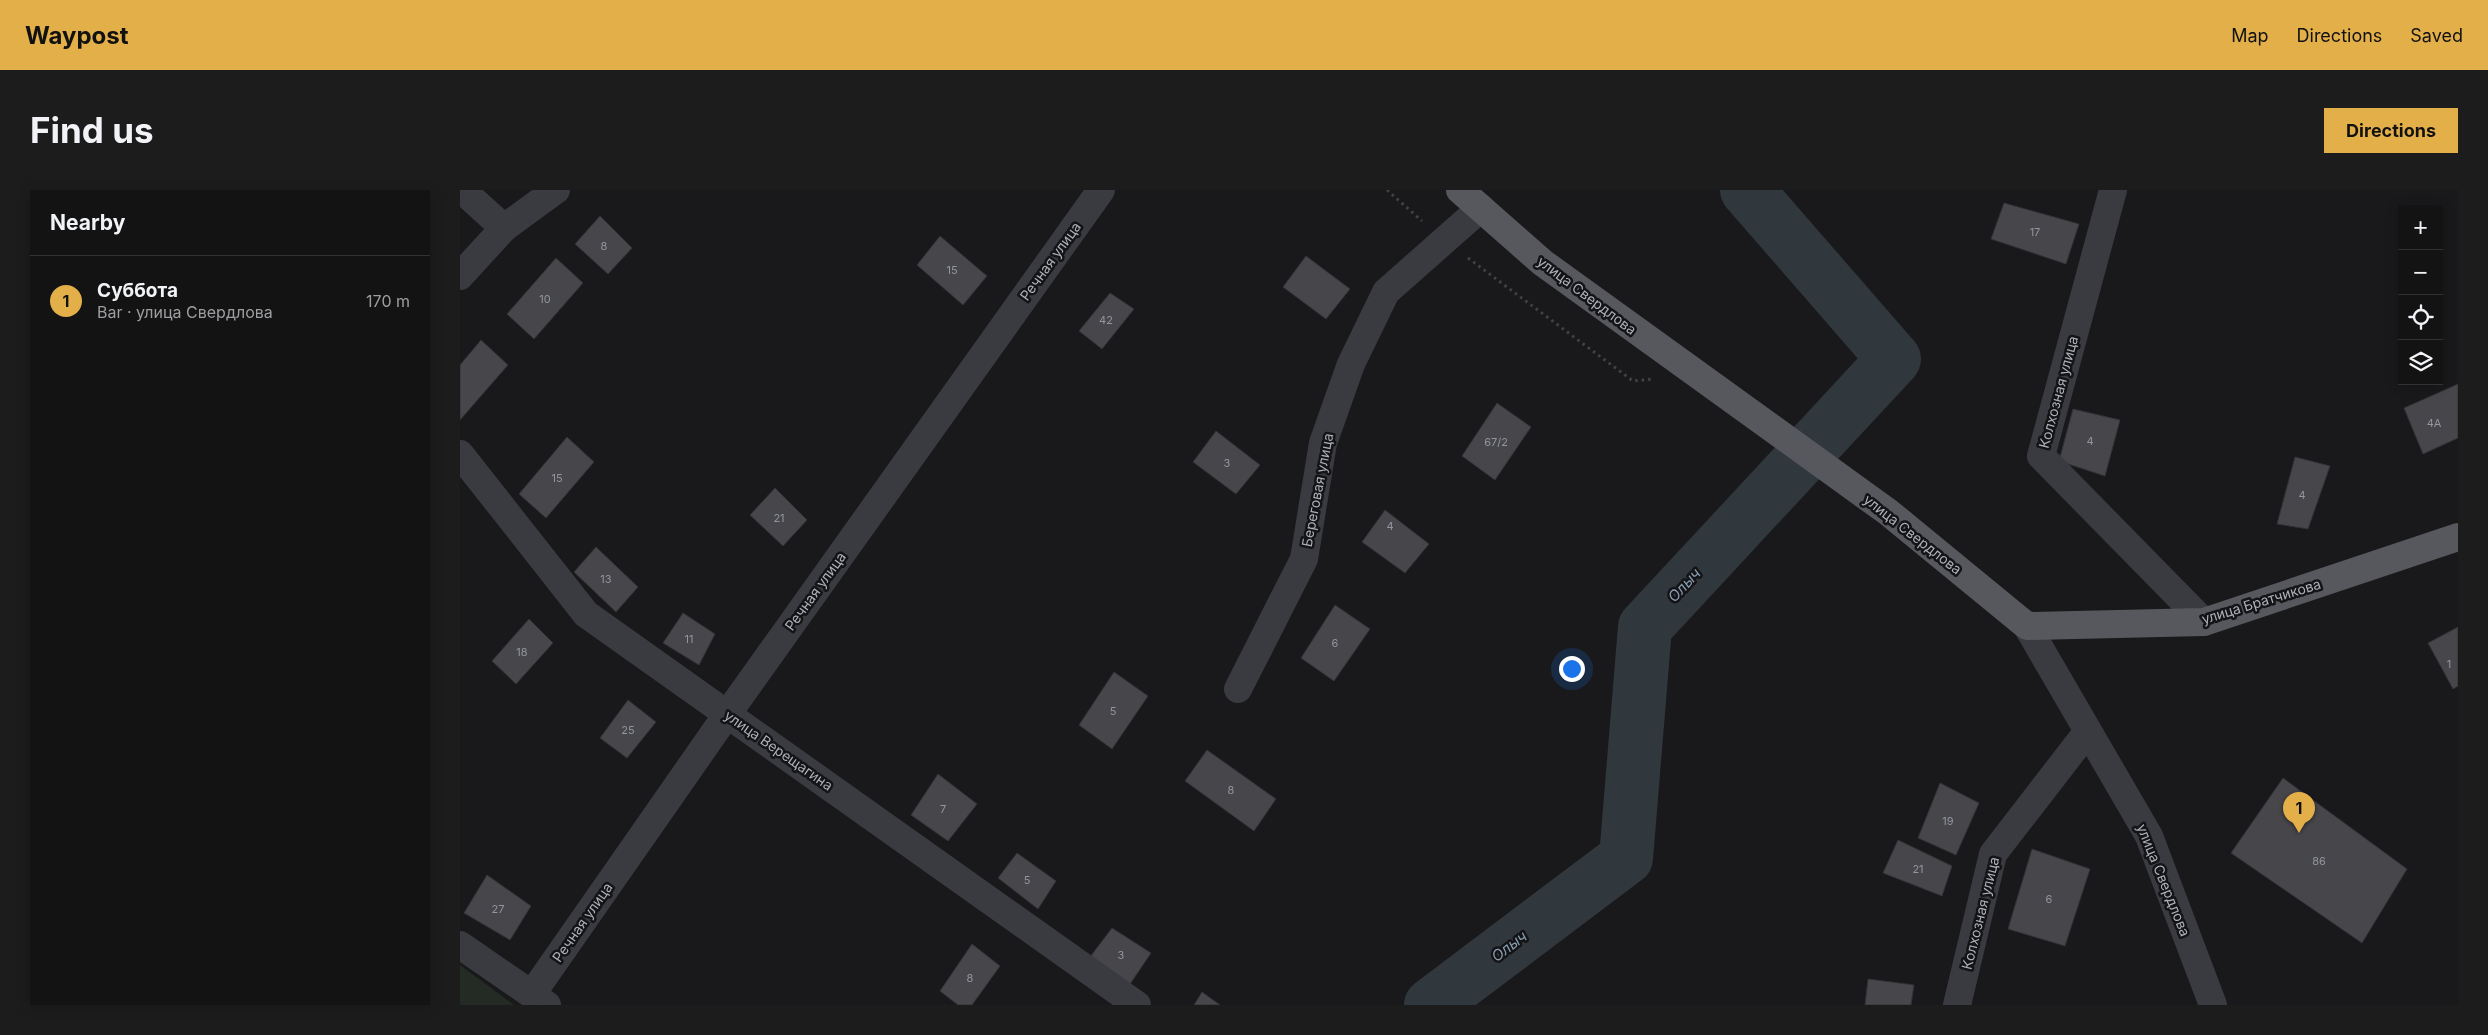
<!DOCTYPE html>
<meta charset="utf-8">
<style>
:root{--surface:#131314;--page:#1c1c1d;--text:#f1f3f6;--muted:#9d9ea0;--line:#323234;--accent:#e3af49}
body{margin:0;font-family:Inter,sans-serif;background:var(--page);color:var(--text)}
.controls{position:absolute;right:15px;top:15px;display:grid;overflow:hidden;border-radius:0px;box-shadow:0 2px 12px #0003}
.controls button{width:45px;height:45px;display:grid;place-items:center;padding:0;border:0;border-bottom:1px solid var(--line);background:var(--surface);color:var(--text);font:25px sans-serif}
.you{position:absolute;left:1111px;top:478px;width:18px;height:18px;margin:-12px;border:4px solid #fff;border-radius:50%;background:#1a73e8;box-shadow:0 0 0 8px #1a73e833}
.badge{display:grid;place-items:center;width:32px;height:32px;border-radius:50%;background:var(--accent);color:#111;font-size:16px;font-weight:700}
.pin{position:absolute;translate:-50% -41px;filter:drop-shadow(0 1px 2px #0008)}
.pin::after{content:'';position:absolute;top:26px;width:18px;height:15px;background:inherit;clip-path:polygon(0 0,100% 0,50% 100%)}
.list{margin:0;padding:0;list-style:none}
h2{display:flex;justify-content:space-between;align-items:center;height:65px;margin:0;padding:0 20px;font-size:21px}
h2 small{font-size:16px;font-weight:400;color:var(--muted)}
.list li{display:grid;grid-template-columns:32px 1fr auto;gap:15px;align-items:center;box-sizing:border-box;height:90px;padding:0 20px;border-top:1px solid var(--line)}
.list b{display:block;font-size:19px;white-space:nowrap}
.list p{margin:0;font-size:16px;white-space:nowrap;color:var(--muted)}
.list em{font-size:16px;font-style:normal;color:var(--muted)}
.icon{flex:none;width:28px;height:28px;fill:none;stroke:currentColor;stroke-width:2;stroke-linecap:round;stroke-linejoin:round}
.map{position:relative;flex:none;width:1998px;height:815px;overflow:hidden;border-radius:0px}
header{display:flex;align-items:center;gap:30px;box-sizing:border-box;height:70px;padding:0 25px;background:var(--accent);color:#111}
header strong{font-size:24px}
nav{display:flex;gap:28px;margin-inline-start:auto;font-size:18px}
.intro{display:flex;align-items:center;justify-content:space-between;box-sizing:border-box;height:120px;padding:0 30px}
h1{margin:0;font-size:35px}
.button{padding:12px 22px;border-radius:0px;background:var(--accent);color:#111;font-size:18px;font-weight:700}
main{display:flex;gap:30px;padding:0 30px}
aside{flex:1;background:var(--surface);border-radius:0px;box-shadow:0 2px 12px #0003}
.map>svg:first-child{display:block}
.green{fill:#232b24}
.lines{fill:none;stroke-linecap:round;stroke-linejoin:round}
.river{stroke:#30383e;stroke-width:54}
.building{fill:#46464b;stroke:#333337}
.path{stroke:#404246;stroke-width:3;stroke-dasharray:2.5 4;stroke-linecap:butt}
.minor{stroke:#3a3b40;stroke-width:28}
.major{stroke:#57585e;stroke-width:28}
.labels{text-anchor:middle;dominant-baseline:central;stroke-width:5;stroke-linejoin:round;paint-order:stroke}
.number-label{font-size:11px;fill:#92969e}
.street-label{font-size:14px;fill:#acb0b9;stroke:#141416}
.water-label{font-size:15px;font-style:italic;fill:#879db1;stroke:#141416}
</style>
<header>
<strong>Waypost</strong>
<nav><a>Map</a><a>Directions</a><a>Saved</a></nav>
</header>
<div class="intro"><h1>Find us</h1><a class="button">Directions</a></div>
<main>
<aside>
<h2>Nearby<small></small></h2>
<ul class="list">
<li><span class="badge">1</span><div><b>Суббота</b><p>Bar · улица Свердлова</p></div><em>170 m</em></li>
</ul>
</aside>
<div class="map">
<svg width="1998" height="815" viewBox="0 0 1998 815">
<rect width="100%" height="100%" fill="#19191b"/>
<polygon class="green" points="0,775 54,815 0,815"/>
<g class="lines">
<polyline class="river" points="971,815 1166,668 1185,437 1434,169 1287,0"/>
</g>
<g class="building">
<polygon points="1544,13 1619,34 1606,74 1531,49"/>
<polygon points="140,26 172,58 148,84 115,54"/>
<polygon points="480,46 527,86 503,115 457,75"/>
<polygon points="846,66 890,99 866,129 823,97"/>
<polygon points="96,68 123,93 74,149 47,124"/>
<polygon points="650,103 674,119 642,159 619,141"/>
<polygon points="21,150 48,175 0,230 0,175"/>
<polygon points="1998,194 1998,248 1963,264 1944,218"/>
<polygon points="1037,213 1071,237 1035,290 1002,266"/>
<polygon points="1613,219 1660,230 1645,286 1599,271"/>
<polygon points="756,241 800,275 776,304 733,272"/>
<polygon points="107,247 134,272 86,328 59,304"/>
<polygon points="1835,267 1870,276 1848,339 1817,334"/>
<polygon points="315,298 347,330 323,356 290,325"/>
<polygon points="925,320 969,354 945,383 902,352"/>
<polygon points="136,357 178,397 156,422 114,382"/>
<polygon points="875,415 910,439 874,491 841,468"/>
<polygon points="223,423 255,444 239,475 203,453"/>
<polygon points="69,429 93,453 56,494 32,471"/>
<polygon points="1998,437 1998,496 1993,499 1968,453"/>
<polygon points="654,482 688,506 652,559 619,535"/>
<polygon points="168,510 196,532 167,568 140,548"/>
<polygon points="747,560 816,609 794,641 725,591"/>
<polygon points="478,584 517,614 488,651 451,625"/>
<polygon points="1823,588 1947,679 1902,753 1771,663"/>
<polygon points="1480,593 1519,613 1496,665 1458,648"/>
<polygon points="1438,650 1492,676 1482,706 1423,683"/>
<polygon points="1572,659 1630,679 1605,756 1548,739"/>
<polygon points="557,663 596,691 578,719 538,688"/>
<polygon points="27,685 71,716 50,750 4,723"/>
<polygon points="652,738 691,763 670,794 630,767"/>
<polygon points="512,754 540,776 512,815 498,815 480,801"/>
<polygon points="1408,789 1454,795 1451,815 1405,815"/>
<polygon points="742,802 760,815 734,815"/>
</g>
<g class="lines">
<g class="path">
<polyline points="927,0 962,31"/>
<polyline points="1008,68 1173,191 1193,189"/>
</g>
<g class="minor">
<polyline points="2,0 44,38"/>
<polyline points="1653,0 1581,266 1744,432"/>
<polyline points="0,86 44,38 96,0"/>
<polyline points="0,264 126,424 677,815"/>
<polyline points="1567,436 1689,646 1753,815"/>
<polyline points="778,499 844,369 863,253 891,174 926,102 1021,18"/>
<polyline points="0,755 87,815"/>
<polyline points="72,804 261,533 641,0"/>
<polyline points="1497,815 1533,664 1628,541"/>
</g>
<polyline class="major" points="1000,0 1083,73 1428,322 1567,436 1744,432 1998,347"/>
</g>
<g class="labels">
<g class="number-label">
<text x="1575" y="42">17</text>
<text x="144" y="56">8</text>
<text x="492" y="80">15</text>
<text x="85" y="109">10</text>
<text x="646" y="130">42</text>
<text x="1974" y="233">4А</text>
<text x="1630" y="251">4</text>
<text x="1036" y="252">67/2</text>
<text x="767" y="273">3</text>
<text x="97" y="288">15</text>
<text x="1842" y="305">4</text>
<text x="319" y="328">21</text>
<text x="930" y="336">4</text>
<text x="146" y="389">13</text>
<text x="229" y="449">11</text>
<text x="875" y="453">6</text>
<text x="62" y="462">18</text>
<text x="1989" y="474">1</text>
<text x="653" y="521">5</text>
<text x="168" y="540">25</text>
<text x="771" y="600">8</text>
<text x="483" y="619">7</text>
<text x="1488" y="631">19</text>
<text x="1859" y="671">86</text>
<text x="1458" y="679">21</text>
<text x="567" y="690">5</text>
<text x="1589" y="709">6</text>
<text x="38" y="719">27</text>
<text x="661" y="765">3</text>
<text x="510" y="788">8</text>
</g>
<g class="street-label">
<text transform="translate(590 71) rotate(-54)">Речная улица</text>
<text transform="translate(1127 105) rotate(37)">улица Свердлова</text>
<text transform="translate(1598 202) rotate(-75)">Колхозная улица</text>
<text transform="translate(857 300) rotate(-79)">Береговая улица</text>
<text transform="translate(1453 344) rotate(38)">улица Свердлова</text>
<text transform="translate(355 401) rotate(-54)">Речная улица</text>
<text transform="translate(1801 411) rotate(-17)">улица Братчикова</text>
<text transform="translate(319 560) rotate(35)">улица Верещагина</text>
<text transform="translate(1704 690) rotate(68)">улица Свердлова</text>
<text transform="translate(1520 723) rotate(-76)">Колхозная улица</text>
<text transform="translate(122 732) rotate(-55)">Речная улица</text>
</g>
<g class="water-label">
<text transform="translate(1224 395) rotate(-47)">Олыч</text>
<text transform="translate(1049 756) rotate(-37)">Олыч</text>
</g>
</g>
</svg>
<div class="controls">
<button>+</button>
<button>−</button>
<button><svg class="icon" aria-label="locate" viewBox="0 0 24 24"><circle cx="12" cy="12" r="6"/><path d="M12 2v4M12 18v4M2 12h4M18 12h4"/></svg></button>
<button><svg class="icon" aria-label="layers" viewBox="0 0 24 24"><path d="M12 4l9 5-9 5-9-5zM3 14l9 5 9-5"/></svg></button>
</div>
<div class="you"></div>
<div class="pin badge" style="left:1839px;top:643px">1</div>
</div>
</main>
